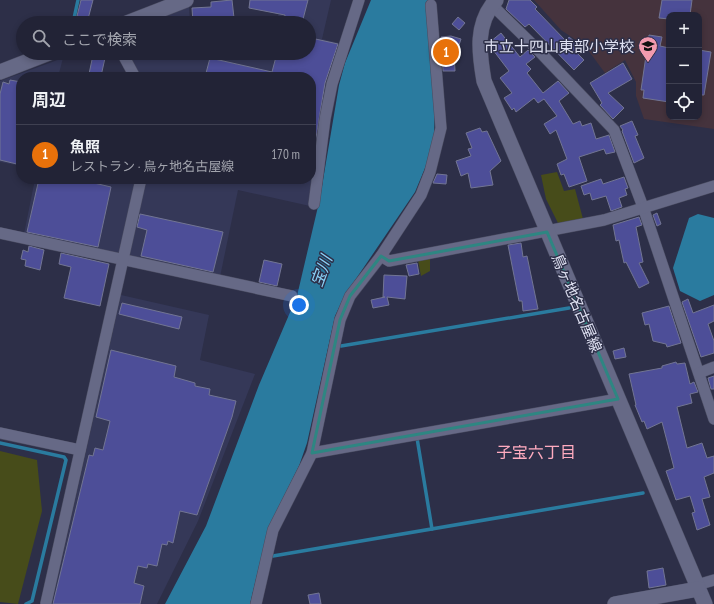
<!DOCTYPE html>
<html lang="ja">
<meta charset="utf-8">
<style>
:root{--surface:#222336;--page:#2e2f42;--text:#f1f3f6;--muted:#a2a4ad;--line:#3f4051;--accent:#f29aaf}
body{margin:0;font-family:"PT Sans Narrow","Noto Sans JP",sans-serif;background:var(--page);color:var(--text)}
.controls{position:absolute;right:12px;top:12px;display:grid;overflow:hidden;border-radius:8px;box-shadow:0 2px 6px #0003}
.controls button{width:36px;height:36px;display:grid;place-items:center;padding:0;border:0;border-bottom:1px solid var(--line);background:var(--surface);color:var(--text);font:20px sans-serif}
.you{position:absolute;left:299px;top:305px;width:14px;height:14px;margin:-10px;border:3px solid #fff;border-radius:50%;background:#1a73e8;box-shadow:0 0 0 6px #1a73e833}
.badge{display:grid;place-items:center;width:26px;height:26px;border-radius:50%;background:var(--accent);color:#fff;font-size:13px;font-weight:700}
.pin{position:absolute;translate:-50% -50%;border:2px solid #fff;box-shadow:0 1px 4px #0006}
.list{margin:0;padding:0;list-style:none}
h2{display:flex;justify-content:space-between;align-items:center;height:52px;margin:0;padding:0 16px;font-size:17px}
h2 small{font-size:13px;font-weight:400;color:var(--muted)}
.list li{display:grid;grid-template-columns:26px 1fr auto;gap:12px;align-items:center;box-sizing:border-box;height:60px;padding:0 16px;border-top:1px solid var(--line)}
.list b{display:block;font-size:15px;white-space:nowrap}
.list p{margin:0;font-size:13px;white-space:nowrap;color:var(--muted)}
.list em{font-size:13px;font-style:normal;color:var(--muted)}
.icon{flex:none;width:22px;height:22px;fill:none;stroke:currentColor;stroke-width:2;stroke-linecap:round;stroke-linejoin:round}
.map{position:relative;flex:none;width:714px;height:604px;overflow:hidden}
.search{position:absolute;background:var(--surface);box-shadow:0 2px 6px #0003;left:16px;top:16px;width:300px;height:44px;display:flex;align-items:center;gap:10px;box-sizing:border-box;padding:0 14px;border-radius:22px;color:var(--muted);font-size:15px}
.panel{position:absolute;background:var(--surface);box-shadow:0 2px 6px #0003;left:16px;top:72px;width:300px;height:112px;border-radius:16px}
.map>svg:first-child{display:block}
.built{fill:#353858}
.education{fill:#45333d;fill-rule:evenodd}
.green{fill:#474c1a}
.water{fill:#2a7b9f}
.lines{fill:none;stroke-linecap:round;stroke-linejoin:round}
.stream{stroke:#2a7b9f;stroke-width:3.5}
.building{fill:#4d4e98;stroke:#727593}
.street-casing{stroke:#4a4c61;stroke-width:12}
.secondary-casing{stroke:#4a4c61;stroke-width:16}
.street{stroke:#666986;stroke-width:11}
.secondary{stroke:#666986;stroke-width:15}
.marked{fill:none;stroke:#2e8682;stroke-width:3;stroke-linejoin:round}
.labels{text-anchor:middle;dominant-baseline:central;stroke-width:3;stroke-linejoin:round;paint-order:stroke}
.poi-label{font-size:15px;fill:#dfe1f2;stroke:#2d2f48;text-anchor:end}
.street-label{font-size:15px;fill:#dfe1f2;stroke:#2d2f48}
.water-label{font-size:16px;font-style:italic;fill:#8ad2f7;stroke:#2d2f48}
.neighbourhood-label{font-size:16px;fill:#ffabbf;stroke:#2d2f48}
</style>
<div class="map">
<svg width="714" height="604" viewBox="0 0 714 604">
<rect width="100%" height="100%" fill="#2d2f48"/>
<g class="built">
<polygon points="280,0 331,0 322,39 339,43 319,132 310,206 238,190 220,277 128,256 145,179 311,179 311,77 141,77 128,53 309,53 309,23 216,23 278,18"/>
<polygon points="189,5 190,23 143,23"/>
<polygon points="63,58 58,77 21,77 21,166 0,162 0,81"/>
<polygon points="35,179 137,179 119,252 115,255 24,234"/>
<polygon points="121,295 209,315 200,360 255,374 198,521 157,604 52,604"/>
</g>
<path class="education" d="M534,0H714V129L644,119L636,96V82L625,60L605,73L585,46L561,30ZM669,15H699V117H669Z"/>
<g class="green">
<polygon points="557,172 564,191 575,189 583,219 558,223 546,199 541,175"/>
<polygon points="430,257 430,271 421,276 418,260"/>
<polygon points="0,451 37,460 42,511 18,604 0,602"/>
</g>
<g class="water">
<polygon points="371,0 428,0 427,4 435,104 434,136 430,156 415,192 345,295 335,316 307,443 299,466 268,529 250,604 165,604 206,526 259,385 297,296 320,198 339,85 345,63"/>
<polygon points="698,214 714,218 714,295 700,301 680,291 673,268 689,218"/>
</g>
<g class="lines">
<g class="stream">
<polyline points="73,23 78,0"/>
<polyline points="341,346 569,308"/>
<polyline points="417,438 432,529"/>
<polyline points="0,443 64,457 66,460 32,601 26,604"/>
<polyline points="273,556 643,493"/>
</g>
</g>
<g class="building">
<polygon points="81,0 93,0 88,19 77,16"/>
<polygon points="232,0 234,18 193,23 192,8 211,7 211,2"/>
<polygon points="250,0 308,0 302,23 284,23 285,15 249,8"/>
<polygon points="509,0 530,0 537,7 535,9 566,41 569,37 580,46 576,52 584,60 574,70 529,24 525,27 506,9"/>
<polygon points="662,0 692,0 690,15 669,15 669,19 659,18"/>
<polygon points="458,17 465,23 459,30 452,24"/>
<polygon points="501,33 520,57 528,50 535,57 526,64 531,69 527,73 543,93 558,81 569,93 559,101 573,124 580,121 582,126 591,123 596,139 609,135 615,152 606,154 604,149 579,157 587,181 569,187 564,174 561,175 557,164 567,159 556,130 550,134 544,124 557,116 544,99 538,103 534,98 516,112 514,108 512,110 504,98 512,93 500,78 509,71 490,46 493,44 490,42"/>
<polygon points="649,35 662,37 660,46 669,48 669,102 643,98 644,90 641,90"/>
<polygon points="451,36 461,39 457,51 454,52 455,71 443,71 441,37"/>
<polygon points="311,38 338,44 325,83 315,144 311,143 311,77 205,77 210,58 272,72 277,53 309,53"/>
<polygon points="699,50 711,52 704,95 699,95"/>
<polygon points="93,55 105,58 101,76 89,74"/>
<polygon points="623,63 632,79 608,93 624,108 613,119 600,105 602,103 590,83"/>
<polygon points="10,80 21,82 21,165 0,160 0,94 3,82 9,84"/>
<polygon points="632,121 638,135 635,136 644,158 634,163 622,131 623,130 620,126"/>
<polygon points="480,128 482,132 487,131 501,161 490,171 493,185 471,188 468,173 461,176 456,161 471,156 468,149 472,148 466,133"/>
<polygon points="437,174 447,175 446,184 433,183"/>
<polygon points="624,177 628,188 625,189 627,195 619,198 622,207 611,211 606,196 592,200 590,193 584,195 581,186 601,179 603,184"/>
<polygon points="39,179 77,179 111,187 98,247 27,232"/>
<polygon points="657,213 661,224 657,226 653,215"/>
<polygon points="140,214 223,232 213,272 141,256 147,230 137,227"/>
<polygon points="639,217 642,225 636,227 643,262 639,263 649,283 639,288 626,262 624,263 619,240 616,241 613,225"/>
<polygon points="521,243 523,257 527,256 538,309 523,311 522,301 519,301 508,245"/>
<polygon points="29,246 44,250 40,270 25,266 26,260 21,259 23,250 28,252"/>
<polygon points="61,253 109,264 100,306 64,298 71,267 59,264"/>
<polygon points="264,260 282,264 277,286 259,282"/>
<polygon points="417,263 419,274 409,276 406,265"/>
<polygon points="384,275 407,276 405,299 387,297 389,305 373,308 371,300 385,297 383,297"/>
<polygon points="688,299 693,313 714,305 714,321 708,324 714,341 714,353 701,357 682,302"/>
<polygon points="122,303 182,317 179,329 119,314"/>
<polygon points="669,306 681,343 667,347 666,344 653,341 649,324 645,325 642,313"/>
<polygon points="624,348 626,357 615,359 613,351"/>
<polygon points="111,350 176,366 174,377 195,383 195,386 210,389 209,395 236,401 232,417 197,515 180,511 173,543 168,541 167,545 162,544 157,566 148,564 147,568 138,566 134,583 144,586 140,604 53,604 89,455 93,456 95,448 103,450 110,421 96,417"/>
<polygon points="676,362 677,364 685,363 690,384 694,382 698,392 690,394 692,403 677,407 687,448 702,443 707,458 714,456 714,473 704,477 710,497 702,499 710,525 697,530 692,513 695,512 690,496 676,500 666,471 674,468 662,422 647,429 644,421 642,422 635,405 636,405 629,374 662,368 662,366"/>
<polygon points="714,376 714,389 711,389 708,378"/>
<polygon points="663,568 666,585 649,588 647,571"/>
<polygon points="319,593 321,604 310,604 308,595"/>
</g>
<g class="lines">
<g class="street-casing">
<g id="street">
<polyline points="492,5 539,51 614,130 643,207 714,419"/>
<polyline points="122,53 135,77"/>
<polyline points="314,204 325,119 332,84 359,0"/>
<polyline points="0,233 292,296"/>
<polyline points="381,256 389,261 604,220 714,186"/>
<polyline points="699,373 714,367"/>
<polyline points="0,433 80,450"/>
<polyline points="312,453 618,399"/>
<polyline points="697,585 714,580"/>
<polyline points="46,603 141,179"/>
<polyline points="256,604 273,530 312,453 340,320 350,296 381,256 421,195 430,172 441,128 431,5"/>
</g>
</g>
<g class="secondary-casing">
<g id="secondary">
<path d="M496,0C475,24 479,52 484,81L705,604"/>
<polyline points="127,23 186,0"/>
<polyline points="0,72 49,53"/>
<polyline points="615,604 698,589"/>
</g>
</g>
<use href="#street" class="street"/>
<use href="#secondary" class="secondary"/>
</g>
<path class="marked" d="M547,232L618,399L312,453L340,320L350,296L381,256L389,261Z"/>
<defs>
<g id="school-pin" transform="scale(1)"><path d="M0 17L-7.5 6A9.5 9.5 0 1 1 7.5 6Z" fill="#f29aaf" stroke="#2d2f48"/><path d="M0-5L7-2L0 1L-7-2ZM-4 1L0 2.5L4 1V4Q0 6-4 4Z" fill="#111"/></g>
</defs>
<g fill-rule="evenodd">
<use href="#school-pin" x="648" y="46"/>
</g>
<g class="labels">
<g class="poi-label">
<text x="634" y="46">市立十四山東部小学校</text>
</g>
<g class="street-label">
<text transform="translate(577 303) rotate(67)">鳥ヶ地名古屋線</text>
</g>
<g class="water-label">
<text transform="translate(321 271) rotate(-70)">宝川</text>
</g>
<g class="neighbourhood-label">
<text x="536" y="452">子宝六丁目</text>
</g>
</g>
</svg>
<div class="controls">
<button>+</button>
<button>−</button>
<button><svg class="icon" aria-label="locate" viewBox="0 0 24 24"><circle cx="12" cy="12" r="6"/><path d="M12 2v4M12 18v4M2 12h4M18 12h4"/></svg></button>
</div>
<div class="you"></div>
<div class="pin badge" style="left:446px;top:52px;background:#e8710a">1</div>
<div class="search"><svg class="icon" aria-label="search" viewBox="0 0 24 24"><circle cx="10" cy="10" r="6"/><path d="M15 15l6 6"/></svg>ここで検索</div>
<section class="panel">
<h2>周辺<small></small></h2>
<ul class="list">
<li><span class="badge" style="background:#e8710a">1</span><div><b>魚照</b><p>レストラン · 鳥ヶ地名古屋線</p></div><em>170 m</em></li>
</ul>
</section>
</div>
